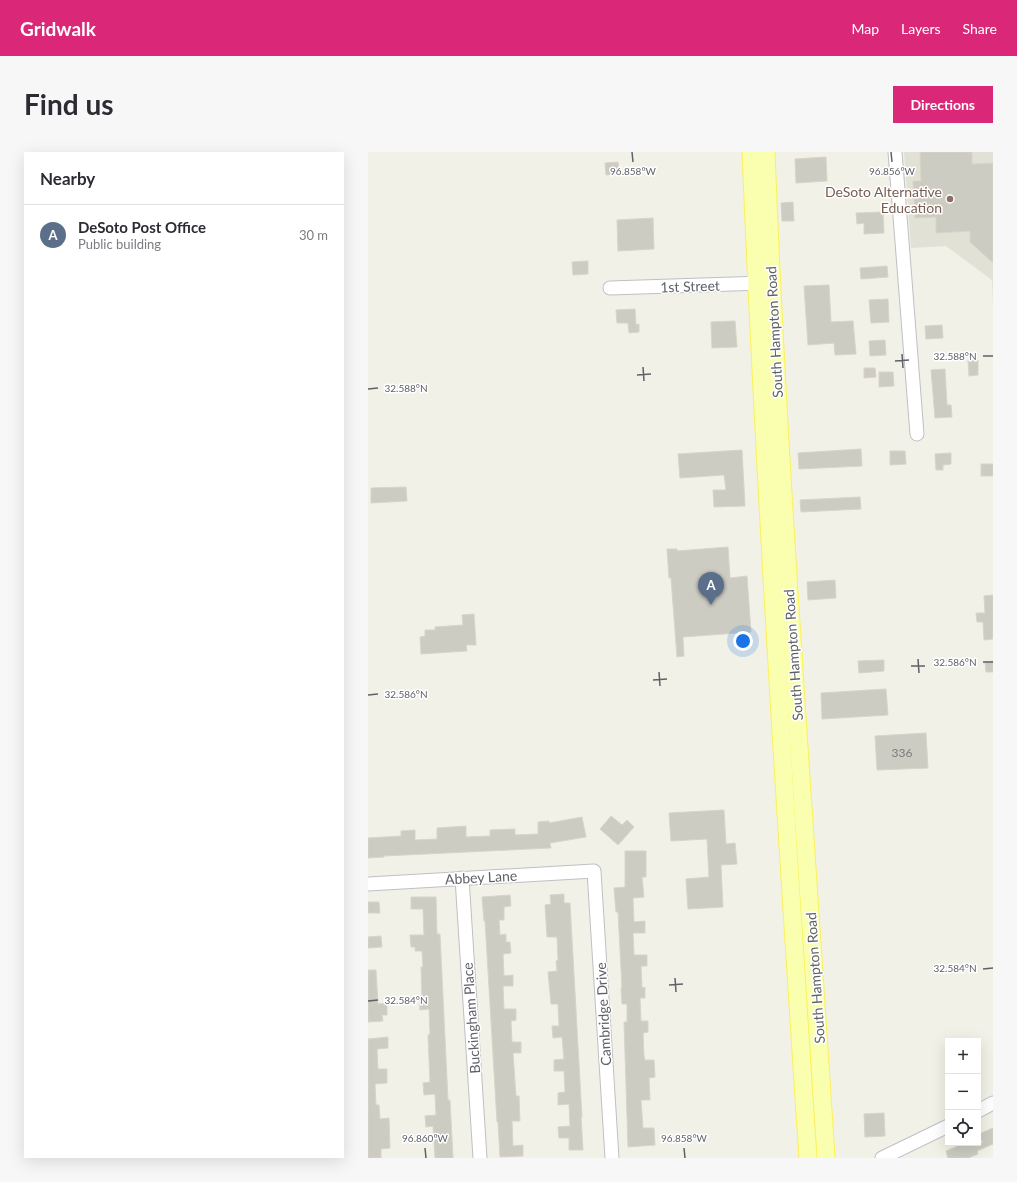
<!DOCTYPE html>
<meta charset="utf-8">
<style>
:root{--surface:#fff;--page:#f7f7f7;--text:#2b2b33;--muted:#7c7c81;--line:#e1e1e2;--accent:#db2777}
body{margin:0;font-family:Lato,sans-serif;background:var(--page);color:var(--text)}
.controls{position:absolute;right:12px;bottom:12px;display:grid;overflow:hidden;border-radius:0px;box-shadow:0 4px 16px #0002}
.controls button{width:36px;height:36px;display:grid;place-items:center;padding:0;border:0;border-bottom:1px solid var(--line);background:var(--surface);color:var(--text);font:20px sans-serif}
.you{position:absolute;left:375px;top:489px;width:14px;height:14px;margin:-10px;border:3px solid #fff;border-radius:50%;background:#1a73e8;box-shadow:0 0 0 6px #1a73e833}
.badge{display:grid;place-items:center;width:26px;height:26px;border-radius:50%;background:var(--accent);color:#fff;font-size:13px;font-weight:700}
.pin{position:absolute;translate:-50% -33px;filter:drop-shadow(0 1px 2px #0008)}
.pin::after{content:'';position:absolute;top:21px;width:14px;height:12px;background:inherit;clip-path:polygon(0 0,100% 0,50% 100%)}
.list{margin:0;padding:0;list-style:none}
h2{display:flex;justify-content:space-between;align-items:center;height:52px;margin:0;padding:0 16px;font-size:17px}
h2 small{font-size:13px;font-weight:400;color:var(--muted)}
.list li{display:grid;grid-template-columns:26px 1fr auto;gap:12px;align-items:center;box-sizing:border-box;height:60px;padding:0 16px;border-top:1px solid var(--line)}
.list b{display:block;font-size:15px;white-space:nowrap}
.list p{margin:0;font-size:13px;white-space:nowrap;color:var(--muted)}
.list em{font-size:13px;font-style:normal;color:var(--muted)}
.icon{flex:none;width:22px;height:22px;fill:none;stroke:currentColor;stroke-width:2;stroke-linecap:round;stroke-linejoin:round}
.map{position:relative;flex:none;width:625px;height:1006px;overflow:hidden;border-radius:0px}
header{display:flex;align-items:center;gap:24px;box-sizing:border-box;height:56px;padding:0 20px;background:var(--accent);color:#fff}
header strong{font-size:19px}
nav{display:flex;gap:22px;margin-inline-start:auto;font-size:14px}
.intro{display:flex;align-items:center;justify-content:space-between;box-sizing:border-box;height:96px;padding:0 24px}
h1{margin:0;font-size:28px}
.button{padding:10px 18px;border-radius:0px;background:var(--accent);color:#fff;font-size:14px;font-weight:700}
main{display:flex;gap:24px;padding:0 24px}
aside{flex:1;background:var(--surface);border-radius:0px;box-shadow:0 4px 16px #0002}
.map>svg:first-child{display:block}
.education{fill:#e2e1d5}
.building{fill:#cdccc3;stroke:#d7d5c5}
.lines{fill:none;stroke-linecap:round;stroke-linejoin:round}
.minor-casing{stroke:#bfbfc6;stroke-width:15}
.major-casing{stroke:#fbf157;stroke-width:19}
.minor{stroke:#fff;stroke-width:13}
.major{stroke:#faffaf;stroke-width:17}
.ticks{fill:none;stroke:#5e6168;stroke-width:1.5}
.education-dot{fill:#8d6e63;stroke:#fff;stroke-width:1.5}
.labels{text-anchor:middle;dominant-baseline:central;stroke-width:3;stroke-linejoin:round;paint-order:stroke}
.number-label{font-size:12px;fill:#7a7c7f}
.education-label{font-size:14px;fill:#785e54;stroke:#fff;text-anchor:end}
.street-label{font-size:14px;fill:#5e6168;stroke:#fff}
.ticks-label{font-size:10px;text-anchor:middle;fill:#5e6168;stroke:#fff;stroke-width:3;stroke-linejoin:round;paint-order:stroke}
</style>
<header>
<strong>Gridwalk</strong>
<nav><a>Map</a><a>Layers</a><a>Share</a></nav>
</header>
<div class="intro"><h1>Find us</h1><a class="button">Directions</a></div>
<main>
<aside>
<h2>Nearby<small></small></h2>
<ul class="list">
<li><span class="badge" style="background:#5c6f8a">A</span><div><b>DeSoto Post Office</b><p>Public building</p></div><em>30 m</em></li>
</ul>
</aside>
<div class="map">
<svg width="625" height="1006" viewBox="0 0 625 1006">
<rect width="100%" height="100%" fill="#f2f1e7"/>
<polygon class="education" points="536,0 625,0 625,154 624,128 578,94 543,96"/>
<g class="building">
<polygon points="552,0 604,0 604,12 625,11 625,111 602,90 602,79 568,81 568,65 547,66 545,29 553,29"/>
<polygon points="458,5 459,29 428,31 427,7"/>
<polygon points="250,10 251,22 238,23 237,11"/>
<polygon points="425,50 426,69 414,69 413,51"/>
<polygon points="515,60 516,81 496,82 496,71 489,72 488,61"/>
<polygon points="285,66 286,97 250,99 249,68"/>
<polygon points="220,109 220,122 205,123 204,110"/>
<polygon points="519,114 520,125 493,127 492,116"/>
<polygon points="461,133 463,170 485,169 488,202 467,203 466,191 440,193 436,134"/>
<polygon points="520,147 521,170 503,171 501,148"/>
<polygon points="267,157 268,173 271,172 271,180 261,181 260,171 249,171 248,158"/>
<polygon points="367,169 369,195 344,196 343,170"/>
<polygon points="574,173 575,186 558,187 557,174"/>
<polygon points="517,188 518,203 502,204 501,189"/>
<polygon points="600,208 610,208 610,223 601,224"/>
<polygon points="496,216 507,216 508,225 496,226"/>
<polygon points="577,217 579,253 583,253 584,265 567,266 563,218"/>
<polygon points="511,220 525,220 526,234 511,235"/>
<polygon points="493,297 494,314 431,317 430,301"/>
<polygon points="374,298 377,354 346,355 345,338 358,338 356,323 312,326 310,302"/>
<polygon points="522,299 537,299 538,312 522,313"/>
<polygon points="583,301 583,312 575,313 575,318 568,318 567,302"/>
<rect x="613" y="312" width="12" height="12"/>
<polygon points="38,335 39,349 3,351 3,336"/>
<polygon points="492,345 493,357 433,360 432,348"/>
<polygon points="360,395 362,426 379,424 383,480 315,485 316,504 309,505 303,426 301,426 299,397 309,397 309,399"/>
<polygon points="467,428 468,446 440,448 439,430"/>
<polygon points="625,443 625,487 616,488 615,470 609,470 608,461 617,461 616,444"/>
<polygon points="106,462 108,493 98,493 99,499 53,502 52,485 57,484 57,478 67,478 67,475 95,473 94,463"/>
<polygon points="516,508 516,519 491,521 490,509"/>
<polygon points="625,509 625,520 618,520 617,510"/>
<polygon points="518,537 520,563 454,567 453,541"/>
<polygon points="558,581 560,616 509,618 507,584"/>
<polygon points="356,658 358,692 367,691 369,712 353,713 355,755 320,757 318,727 341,725 339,687 303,689 301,661"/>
<polygon points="243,664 254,673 259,668 266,675 250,693 232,677"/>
<polygon points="214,665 218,685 182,691 183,696 16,704 16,705 0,706 0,686 33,684 33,679 47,678 47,688 69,687 69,676 98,674 98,685 122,684 122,678 147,677 147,683 170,682 170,670 181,669 181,671"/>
<polygon points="257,699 278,699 278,725 274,725 276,745 265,746 266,770 277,769 277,781 265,781 266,803 279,803 279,814 273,814 274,836 277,835 277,846 272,846 273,869 280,869 280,880 275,881 276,904 277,908 286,908 287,925 281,926 282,948 273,948 275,976 286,976 287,993 260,995 256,870 259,870 259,852 254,852 253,836 254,836 250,760 248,760 246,736 257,735"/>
<polygon points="196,742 196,751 202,751 214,965 213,965 215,998 201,998 201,986 191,986 190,975 202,974 201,952 190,953 190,941 197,940 196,919 186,919 186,908 196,907 194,885 185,886 184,874 191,874 190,852 183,852 180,820 189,819 188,809 190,808 189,785 179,785 177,753 183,752 182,743"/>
<polygon points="142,743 143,754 136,755 136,768 131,768 132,783 138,782 138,790 142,790 143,801 135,802 136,824 145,823 145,834 135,834 136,857 148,857 148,868 143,869 144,890 153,890 153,901 145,901 148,944 151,944 152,969 144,969 145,994 155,993 155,1004 132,1005 130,970 129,970 117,769 116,769 114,745"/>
<polygon points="43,745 68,745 69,782 72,782 80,948 82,948 85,1006 67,1006 65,974 58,975 57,964 68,963 67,942 56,943 55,931 62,930 60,883 62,882 61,857 52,858 51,847 54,847 53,815 55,815 54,799 47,799 47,795 43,795 42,783 56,783 55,757 43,757"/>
<polygon points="0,750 11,750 12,761 0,761"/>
<polygon points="13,784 14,795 0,796 0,785"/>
<polygon points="0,818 8,818 10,852 19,851 19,863 14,863 15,869 0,870"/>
<polygon points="20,885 20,896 9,897 10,917 19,917 19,931 7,932 8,953 11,953 12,967 21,966 22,996 13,997 13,1006 0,1006 0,887"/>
<polygon points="516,961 517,984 497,985 496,962"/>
<polygon points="625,976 625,992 609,999 610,1002 600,1006 580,1006 578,999 597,991 615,991 611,982"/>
</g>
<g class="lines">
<g class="minor-casing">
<g id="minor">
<polyline points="527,0 549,282"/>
<polyline points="242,136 397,131"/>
<polyline points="94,726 112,1006"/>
<polyline points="0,732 226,719 244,1006"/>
<polyline points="610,959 625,951"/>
<polyline points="514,1006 580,974"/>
</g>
</g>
<g class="major-casing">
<g id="major">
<path d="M383,0C397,336 418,671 440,1006"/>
<path d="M398,0C411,336 437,671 458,1006"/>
</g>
</g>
<use href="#minor" class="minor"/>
<use href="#major" class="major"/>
</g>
<path class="ticks" d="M264,0L265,10M523,0L524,10M534,202L535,216M615,204H625M527,209L541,208M275,215L276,229M269,223L283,222M0,237L10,236M550,507L551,521M615,510H625M543,514H557M291,520L292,534M285,528L299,527M0,543L10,542M615,817L625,816M307,826L308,840M301,833L315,832M0,849L10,848M57,996L58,1006M316,996L317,1006"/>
<circle class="education-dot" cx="582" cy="47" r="4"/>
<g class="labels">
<g class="number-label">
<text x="534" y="600">336</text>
</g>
<g class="education-label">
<text x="574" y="39">DeSoto Alternative<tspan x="574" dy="16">Education</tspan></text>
</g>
<g class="street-label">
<text transform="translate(322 134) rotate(-2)">1st Street</text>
<text transform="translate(406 180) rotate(-93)">South Hampton Road</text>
<text transform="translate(425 503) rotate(-94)">South Hampton Road</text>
<text transform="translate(113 725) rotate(-3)">Abbey Lane</text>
<text transform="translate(447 826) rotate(-94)">South Hampton Road</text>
<text transform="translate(235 862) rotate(-93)">Cambridge Drive</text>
<text transform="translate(103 866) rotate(-94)">Buckingham Place</text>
</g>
</g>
<g class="ticks-label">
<text x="265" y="23">96.858°W</text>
<text x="524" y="23">96.856°W</text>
<text x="587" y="208">32.588°N</text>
<text x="38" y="240">32.588°N</text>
<text x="587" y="514">32.586°N</text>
<text x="38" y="546">32.586°N</text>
<text x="587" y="820">32.584°N</text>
<text x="38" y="852">32.584°N</text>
<text x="57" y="990">96.860°W</text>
<text x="316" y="990">96.858°W</text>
</g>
</svg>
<div class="controls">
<button>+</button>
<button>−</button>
<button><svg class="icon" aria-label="locate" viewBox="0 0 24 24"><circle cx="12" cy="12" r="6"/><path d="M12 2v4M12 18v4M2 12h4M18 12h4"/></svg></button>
</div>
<div class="you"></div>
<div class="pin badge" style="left:343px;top:453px;background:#5c6f8a">A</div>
</div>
</main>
